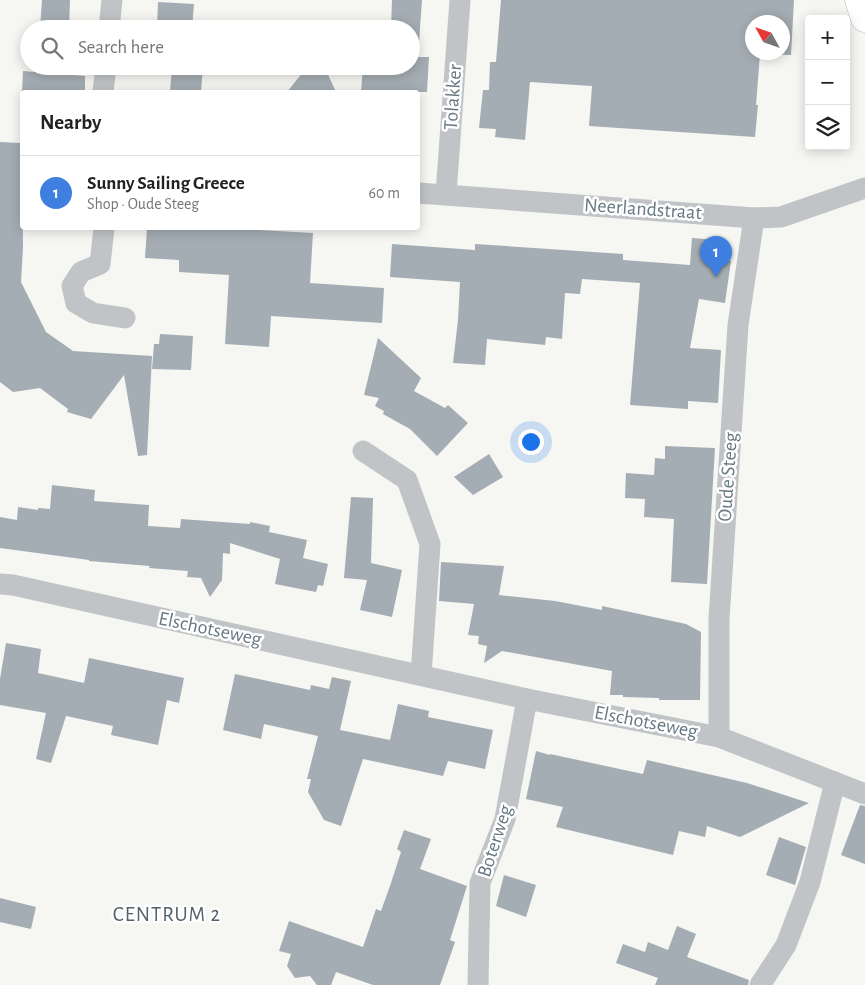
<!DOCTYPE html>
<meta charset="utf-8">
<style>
:root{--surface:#fff;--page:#f2f2f2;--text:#222;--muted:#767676;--line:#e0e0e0;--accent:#111827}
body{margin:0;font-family:"Alegreya Sans",sans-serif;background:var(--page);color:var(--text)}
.controls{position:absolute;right:15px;top:15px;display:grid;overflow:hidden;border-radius:5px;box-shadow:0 2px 12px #0003}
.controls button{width:45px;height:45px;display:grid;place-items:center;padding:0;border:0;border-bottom:1px solid var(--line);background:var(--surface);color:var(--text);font:25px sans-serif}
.compass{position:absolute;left:745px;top:15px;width:45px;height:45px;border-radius:50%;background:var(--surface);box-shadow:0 2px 12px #0003;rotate:310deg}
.you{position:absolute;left:530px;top:441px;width:18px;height:18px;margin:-12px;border:4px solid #fff;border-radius:50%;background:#1a73e8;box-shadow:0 0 0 8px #1a73e833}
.badge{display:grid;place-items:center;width:32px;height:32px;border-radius:50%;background:var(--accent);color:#fff;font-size:16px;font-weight:700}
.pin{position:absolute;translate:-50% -41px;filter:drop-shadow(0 1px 2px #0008)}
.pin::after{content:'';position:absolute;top:26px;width:18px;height:15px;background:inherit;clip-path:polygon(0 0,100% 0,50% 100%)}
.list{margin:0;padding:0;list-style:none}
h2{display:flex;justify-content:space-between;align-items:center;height:65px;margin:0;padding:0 20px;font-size:21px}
h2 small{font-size:16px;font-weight:400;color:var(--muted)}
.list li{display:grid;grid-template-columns:32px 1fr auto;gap:15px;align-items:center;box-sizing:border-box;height:75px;padding:0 20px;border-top:1px solid var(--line)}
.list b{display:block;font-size:19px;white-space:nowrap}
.list p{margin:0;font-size:16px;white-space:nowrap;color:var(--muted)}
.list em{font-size:16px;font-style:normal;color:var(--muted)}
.icon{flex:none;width:28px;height:28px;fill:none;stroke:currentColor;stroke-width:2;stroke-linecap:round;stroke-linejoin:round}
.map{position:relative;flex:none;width:865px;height:985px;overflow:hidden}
.search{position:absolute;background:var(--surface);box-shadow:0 2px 12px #0003;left:20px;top:20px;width:400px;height:55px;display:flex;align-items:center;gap:12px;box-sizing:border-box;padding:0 18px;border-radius:28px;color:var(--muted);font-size:19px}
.panel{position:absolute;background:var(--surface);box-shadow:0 2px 12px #0003;left:20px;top:90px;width:400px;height:140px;border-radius:5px}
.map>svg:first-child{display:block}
.building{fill:#a4adb3;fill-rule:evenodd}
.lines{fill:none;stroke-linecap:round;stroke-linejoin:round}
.secondary-casing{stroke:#b2b8bc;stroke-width:29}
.street{stroke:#c0c4c7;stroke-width:21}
.secondary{stroke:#fff;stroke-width:28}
.labels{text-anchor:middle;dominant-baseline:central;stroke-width:5;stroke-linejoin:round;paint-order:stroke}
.street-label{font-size:20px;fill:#667883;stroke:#fff}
.neighbourhood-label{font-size:21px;letter-spacing:1px;fill:#546169;stroke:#fff}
</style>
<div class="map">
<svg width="865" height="985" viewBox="0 0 865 985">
<rect width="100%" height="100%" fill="#f6f6f3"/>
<g class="building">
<polygon points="42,0 70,0 69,29 40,29"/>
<polygon points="392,0 422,0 418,57 429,57 427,92 361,92 363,66 411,66 411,29 391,29"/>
<path d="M501,0H794L791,55L760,54L756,105H758L755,137L589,126L592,86L530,82L525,140L495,137L496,129L479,128L483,90H489L490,62H496ZM752,22H782V52H752Z"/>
<polygon points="158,2 194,4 192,29 157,29"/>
<polygon points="172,66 203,66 201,92 170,92"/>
<polygon points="307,67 325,68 336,92 287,92"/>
<polygon points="23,71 85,76 85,92 22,92"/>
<polygon points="0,142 22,143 23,247 21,282 46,332 73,351 152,356 147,455 138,456 124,375 91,419 67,412 68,409 40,388 13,392 0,382"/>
<polygon points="147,228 225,228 313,233 310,283 384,288 382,323 271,316 269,347 225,344 229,275 179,272 179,260 145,258"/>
<polygon points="692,238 717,240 714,258 731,261 725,303 699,299 690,348 721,350 718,403 688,401 688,409 630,405 640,283 582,279 580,294 565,293 562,339 546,337 545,345 487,339 485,365 453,363 458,320 460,282 390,277 392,244 475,250 475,244 623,254 623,260 690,265"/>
<polygon points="160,334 193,336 191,370 152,369 154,344 159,344"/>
<polygon points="378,338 421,378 414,391 445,408 448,405 468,423 437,456 410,429 383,414 384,411 375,406 379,398 364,395"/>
<polygon points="665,446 715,448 707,584 671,582 674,519 644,517 645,499 625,498 626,473 654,475 655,458 665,459"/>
<polygon points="489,454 503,477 473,495 454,477"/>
<polygon points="52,485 95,490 94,501 149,505 148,526 180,528 181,519 250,524 250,522 270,526 269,532 307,540 303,558 328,564 323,586 318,585 316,592 275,584 280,559 230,543 230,554 223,553 222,580 210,597 201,578 187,577 188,571 149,568 150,566 89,561 89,560 0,548 0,517 17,520 18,507 38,510 38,508 50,509"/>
<polygon points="351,497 373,498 371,563 402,570 392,617 360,610 367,580 344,578"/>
<polygon points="441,562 504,566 499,595 555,601 602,610 602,606 686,624 701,632 700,700 659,700 659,698 623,697 623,695 610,695 612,671 502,651 484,663 487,646 478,644 479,636 468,635 474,604 439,601"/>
<polygon points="6,643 41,649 38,673 84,683 89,658 184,678 179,703 167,700 158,745 111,735 113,726 66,716 51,763 36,759 46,713 0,705 0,679"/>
<polygon points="235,674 310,690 311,685 329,689 332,677 351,681 340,730 390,740 398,704 429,711 428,717 493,730 485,769 448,761 443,776 363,759 341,826 324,820 308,792 311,779 307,779 318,736 264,724 261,739 223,730"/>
<polygon points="536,751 550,755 550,754 643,774 647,760 747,783 809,803 740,837 707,826 705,837 679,831 673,855 556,827 563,807 526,799"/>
<polygon points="860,805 865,806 865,864 841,855"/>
<polygon points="404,830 431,839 420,869 467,886 450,940 455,942 440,985 373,985 336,972 331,985 317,985 310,976 295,978 287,966 291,954 279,951 289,921 363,947 376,909 381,911 391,883 401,852 397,849"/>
<polygon points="779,837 806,847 795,885 766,875"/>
<polygon points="504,875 536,885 526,917 496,906"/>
<polygon points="0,898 36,907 31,929 0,922"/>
<polygon points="677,926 696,934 687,957 749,980 748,985 655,985 658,978 616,963 623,944 645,952 648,942 668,950"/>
</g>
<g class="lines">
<g class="secondary-casing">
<polyline id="secondary" points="859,0 865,18"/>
</g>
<g class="street">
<polyline points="109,29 112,0"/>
<polyline points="103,92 106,66"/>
<polyline points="418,193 754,218 781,217 865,188"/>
<polyline points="446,194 460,0"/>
<polyline points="104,228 100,264 81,272 72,286 76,303 93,313 125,318"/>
<polyline points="363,451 407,480 430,544 421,675"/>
<polyline points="0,584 13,585 527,699 719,737 865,794"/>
<polyline points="719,737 719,619 738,325 754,218"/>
<polyline points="478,985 480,883 505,819 527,699"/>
<polyline points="760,985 786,945 810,882 835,782"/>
</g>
<use href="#secondary" class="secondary"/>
</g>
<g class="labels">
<g class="street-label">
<text transform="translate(453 97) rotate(-86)">Tolakker</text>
<text transform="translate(643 209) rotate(4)">Neerlandstraat</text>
<text transform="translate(728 477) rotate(-86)">Oude Steeg</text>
<text transform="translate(210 629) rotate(12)">Elschotseweg</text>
<text transform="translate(646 722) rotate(11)">Elschotseweg</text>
<text transform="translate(495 841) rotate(-72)">Boterweg</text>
</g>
<g class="neighbourhood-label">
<text x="167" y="914">CENTRUM 2</text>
</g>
</g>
</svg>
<div class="controls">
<button>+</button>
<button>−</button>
<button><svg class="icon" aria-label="layers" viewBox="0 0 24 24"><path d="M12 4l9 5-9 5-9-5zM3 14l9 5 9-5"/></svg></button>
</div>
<svg class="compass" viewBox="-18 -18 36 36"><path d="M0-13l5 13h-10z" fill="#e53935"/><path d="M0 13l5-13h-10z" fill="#767676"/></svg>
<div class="you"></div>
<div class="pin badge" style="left:716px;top:277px;background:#3f7fe0">1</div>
<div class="search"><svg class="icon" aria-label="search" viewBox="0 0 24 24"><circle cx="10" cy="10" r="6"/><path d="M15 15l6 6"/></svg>Search here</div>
<section class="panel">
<h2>Nearby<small></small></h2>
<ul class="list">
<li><span class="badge" style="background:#3f7fe0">1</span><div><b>Sunny Sailing Greece</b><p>Shop · Oude Steeg</p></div><em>60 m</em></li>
</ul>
</section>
</div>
